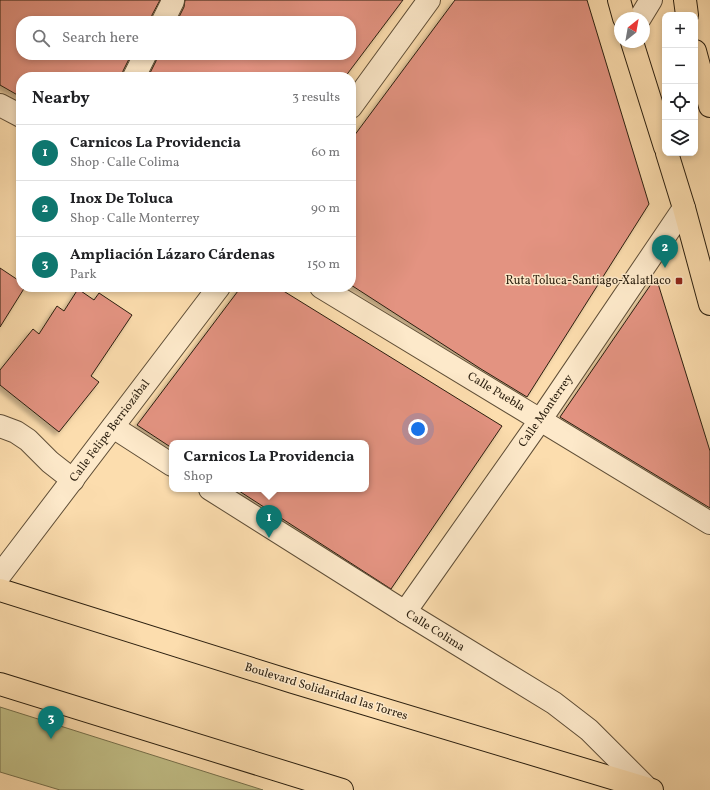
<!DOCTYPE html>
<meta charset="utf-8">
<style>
:root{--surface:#fff;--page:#f6f6f6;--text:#202124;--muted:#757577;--line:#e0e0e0;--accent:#0f766e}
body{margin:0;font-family:Vollkorn,serif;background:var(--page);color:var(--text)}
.controls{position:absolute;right:12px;top:12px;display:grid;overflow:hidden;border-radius:8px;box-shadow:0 2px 6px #0003}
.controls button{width:36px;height:36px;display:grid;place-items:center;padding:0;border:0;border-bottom:1px solid var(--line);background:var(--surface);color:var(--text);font:20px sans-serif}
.compass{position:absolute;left:614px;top:12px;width:36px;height:36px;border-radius:50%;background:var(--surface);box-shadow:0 2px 6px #0003;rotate:31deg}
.you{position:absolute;left:418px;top:429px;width:14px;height:14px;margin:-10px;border:3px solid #fff;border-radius:50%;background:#1a73e8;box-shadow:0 0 0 6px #1a73e833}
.badge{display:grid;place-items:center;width:26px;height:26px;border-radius:50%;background:var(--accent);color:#fff;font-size:13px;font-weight:700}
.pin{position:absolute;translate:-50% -33px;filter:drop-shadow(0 1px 2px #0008)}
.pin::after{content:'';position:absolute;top:21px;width:14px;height:12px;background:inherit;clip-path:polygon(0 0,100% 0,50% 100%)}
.popup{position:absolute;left:169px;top:440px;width:200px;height:52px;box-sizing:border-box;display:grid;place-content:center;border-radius:8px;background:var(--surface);filter:drop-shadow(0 1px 3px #0005);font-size:13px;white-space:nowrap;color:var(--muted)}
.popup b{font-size:15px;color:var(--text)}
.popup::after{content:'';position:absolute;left:50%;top:100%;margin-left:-8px;border:8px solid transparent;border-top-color:var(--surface)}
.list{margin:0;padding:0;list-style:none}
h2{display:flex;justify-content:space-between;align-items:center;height:52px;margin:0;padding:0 16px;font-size:17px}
h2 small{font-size:13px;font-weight:400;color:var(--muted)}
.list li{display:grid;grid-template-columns:26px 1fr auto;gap:12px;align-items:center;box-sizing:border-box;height:56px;padding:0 16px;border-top:1px solid var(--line)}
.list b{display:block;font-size:15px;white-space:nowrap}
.list p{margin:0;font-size:13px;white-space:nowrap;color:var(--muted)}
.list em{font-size:13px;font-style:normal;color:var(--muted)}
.icon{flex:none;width:22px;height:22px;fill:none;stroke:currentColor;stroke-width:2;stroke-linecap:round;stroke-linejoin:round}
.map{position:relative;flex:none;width:710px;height:790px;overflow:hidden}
.search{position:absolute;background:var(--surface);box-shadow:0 2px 6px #0003;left:16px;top:16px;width:340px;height:44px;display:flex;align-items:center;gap:10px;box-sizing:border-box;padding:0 14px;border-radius:16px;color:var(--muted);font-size:15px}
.panel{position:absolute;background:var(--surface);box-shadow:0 2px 6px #0003;left:16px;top:72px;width:340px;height:220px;border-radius:16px}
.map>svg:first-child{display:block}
.green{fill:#c2c088;stroke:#76704c}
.building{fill:#e39381;stroke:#2b1f0f;filter:url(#shadow)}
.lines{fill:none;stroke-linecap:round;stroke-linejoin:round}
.minor-casing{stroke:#5f4e37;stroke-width:24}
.major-casing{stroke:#2b1f0f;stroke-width:24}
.highway-casing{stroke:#2b1f0f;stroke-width:24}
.minor{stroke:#fde9ca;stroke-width:22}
.major{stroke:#fcddae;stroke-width:22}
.highway{stroke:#fcddae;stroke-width:22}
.poi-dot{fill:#8f2418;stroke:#fde9ca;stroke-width:1.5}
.labels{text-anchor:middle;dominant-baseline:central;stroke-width:3;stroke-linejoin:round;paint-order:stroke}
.poi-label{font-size:12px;fill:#2b1f0f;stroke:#fde9ca;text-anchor:end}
.street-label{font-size:12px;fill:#2b1f0f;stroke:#fde9ca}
</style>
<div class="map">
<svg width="710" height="790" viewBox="0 0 710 790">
<defs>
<filter id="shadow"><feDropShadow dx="-3.5" dy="3.5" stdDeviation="2" flood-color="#0004"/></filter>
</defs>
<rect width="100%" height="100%" fill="#fcddae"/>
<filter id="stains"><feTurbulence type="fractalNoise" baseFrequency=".005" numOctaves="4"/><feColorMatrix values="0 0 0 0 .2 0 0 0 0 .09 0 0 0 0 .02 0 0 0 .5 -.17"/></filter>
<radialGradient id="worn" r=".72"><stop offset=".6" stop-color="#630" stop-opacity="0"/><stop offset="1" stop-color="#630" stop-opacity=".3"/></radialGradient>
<polygon class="green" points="0,707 263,790 60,790 0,772"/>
<g class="building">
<polygon points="0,0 160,0 152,15 151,21 21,21 21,55 131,55 123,71 122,77 21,77 21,97 0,85"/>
<polygon points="185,0 403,0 345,77 148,77 156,61 157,55 351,55 351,21 177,21 184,7"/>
<polygon points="455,0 587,0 649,204 527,397 481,369 351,285 351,140"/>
<polygon points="0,268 21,282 21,287 25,287 0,327"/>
<polygon points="656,277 710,451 710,508 560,417"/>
<polygon points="241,287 277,287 502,426 391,589 236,489 366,489 366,443 172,443 172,448 137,425"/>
<polygon points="78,289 94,300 99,293 132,315 91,376 99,382 59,432 0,385 0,370 33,329 39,334 57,306 64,311"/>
</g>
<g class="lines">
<g class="minor-casing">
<g id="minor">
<polyline points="640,18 651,0"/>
<polyline points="163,21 173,1"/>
<polyline points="134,77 145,55"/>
<polyline points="0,105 21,116"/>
<polyline points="351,107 429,0"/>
<polyline points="321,287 710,523"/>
<polyline points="0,426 16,432 28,440 50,462 73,480"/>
<polyline points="113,427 172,465"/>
<polyline points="210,489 405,612 554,703 589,730 648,789"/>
<polyline points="0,575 219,287"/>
<polyline points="405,612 541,419 684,208"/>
</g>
</g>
<g class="major-casing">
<polyline id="major" points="0,590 293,682 652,790"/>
</g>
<g class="highway-casing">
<g id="highway">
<polyline points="619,0 624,18"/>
<polyline points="685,0 687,15"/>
<polyline points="632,42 665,147"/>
<polyline points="695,51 710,106"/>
<polyline points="667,153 684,208 710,304"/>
<polyline points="0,684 342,790"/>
</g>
</g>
<use href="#minor" class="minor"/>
<use href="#major" class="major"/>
<use href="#highway" class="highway"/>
</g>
<rect class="poi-dot" x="675" y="277" width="8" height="8" rx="2"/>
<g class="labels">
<g class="poi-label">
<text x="671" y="281">Ruta Toluca-Santiago-Xalatlaco</text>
</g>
<g class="street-label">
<text transform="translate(496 392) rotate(31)">Calle Puebla</text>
<text transform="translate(546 411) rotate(-55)">Calle Monterrey</text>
<text transform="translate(110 431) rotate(-53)">Calle Felipe Berriozábal</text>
<text transform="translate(435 631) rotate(32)">Calle Colima</text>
<text transform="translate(326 692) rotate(17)">Boulevard Solidaridad las Torres</text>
</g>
</g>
<rect width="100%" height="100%" filter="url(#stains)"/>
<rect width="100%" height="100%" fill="url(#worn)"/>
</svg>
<div class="controls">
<button>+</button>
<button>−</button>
<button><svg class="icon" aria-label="locate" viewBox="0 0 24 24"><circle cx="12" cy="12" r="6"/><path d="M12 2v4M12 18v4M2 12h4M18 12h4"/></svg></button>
<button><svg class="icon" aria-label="layers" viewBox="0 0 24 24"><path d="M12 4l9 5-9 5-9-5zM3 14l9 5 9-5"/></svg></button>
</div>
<svg class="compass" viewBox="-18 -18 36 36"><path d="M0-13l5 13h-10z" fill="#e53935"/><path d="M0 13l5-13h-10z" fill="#757577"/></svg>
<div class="you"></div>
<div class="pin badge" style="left:269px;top:538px">1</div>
<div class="popup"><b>Carnicos La Providencia</b>Shop</div>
<div class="pin badge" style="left:665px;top:268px">2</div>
<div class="pin badge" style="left:51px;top:739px">3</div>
<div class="search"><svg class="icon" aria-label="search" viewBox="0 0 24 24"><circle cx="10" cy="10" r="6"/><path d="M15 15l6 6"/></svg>Search here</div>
<section class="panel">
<h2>Nearby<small>3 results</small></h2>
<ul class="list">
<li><span class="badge">1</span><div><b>Carnicos La Providencia</b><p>Shop · Calle Colima</p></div><em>60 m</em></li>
<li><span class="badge">2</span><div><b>Inox De Toluca</b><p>Shop · Calle Monterrey</p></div><em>90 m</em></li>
<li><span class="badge">3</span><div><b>Ampliación Lázaro Cárdenas</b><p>Park</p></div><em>150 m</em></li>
</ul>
</section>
</div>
